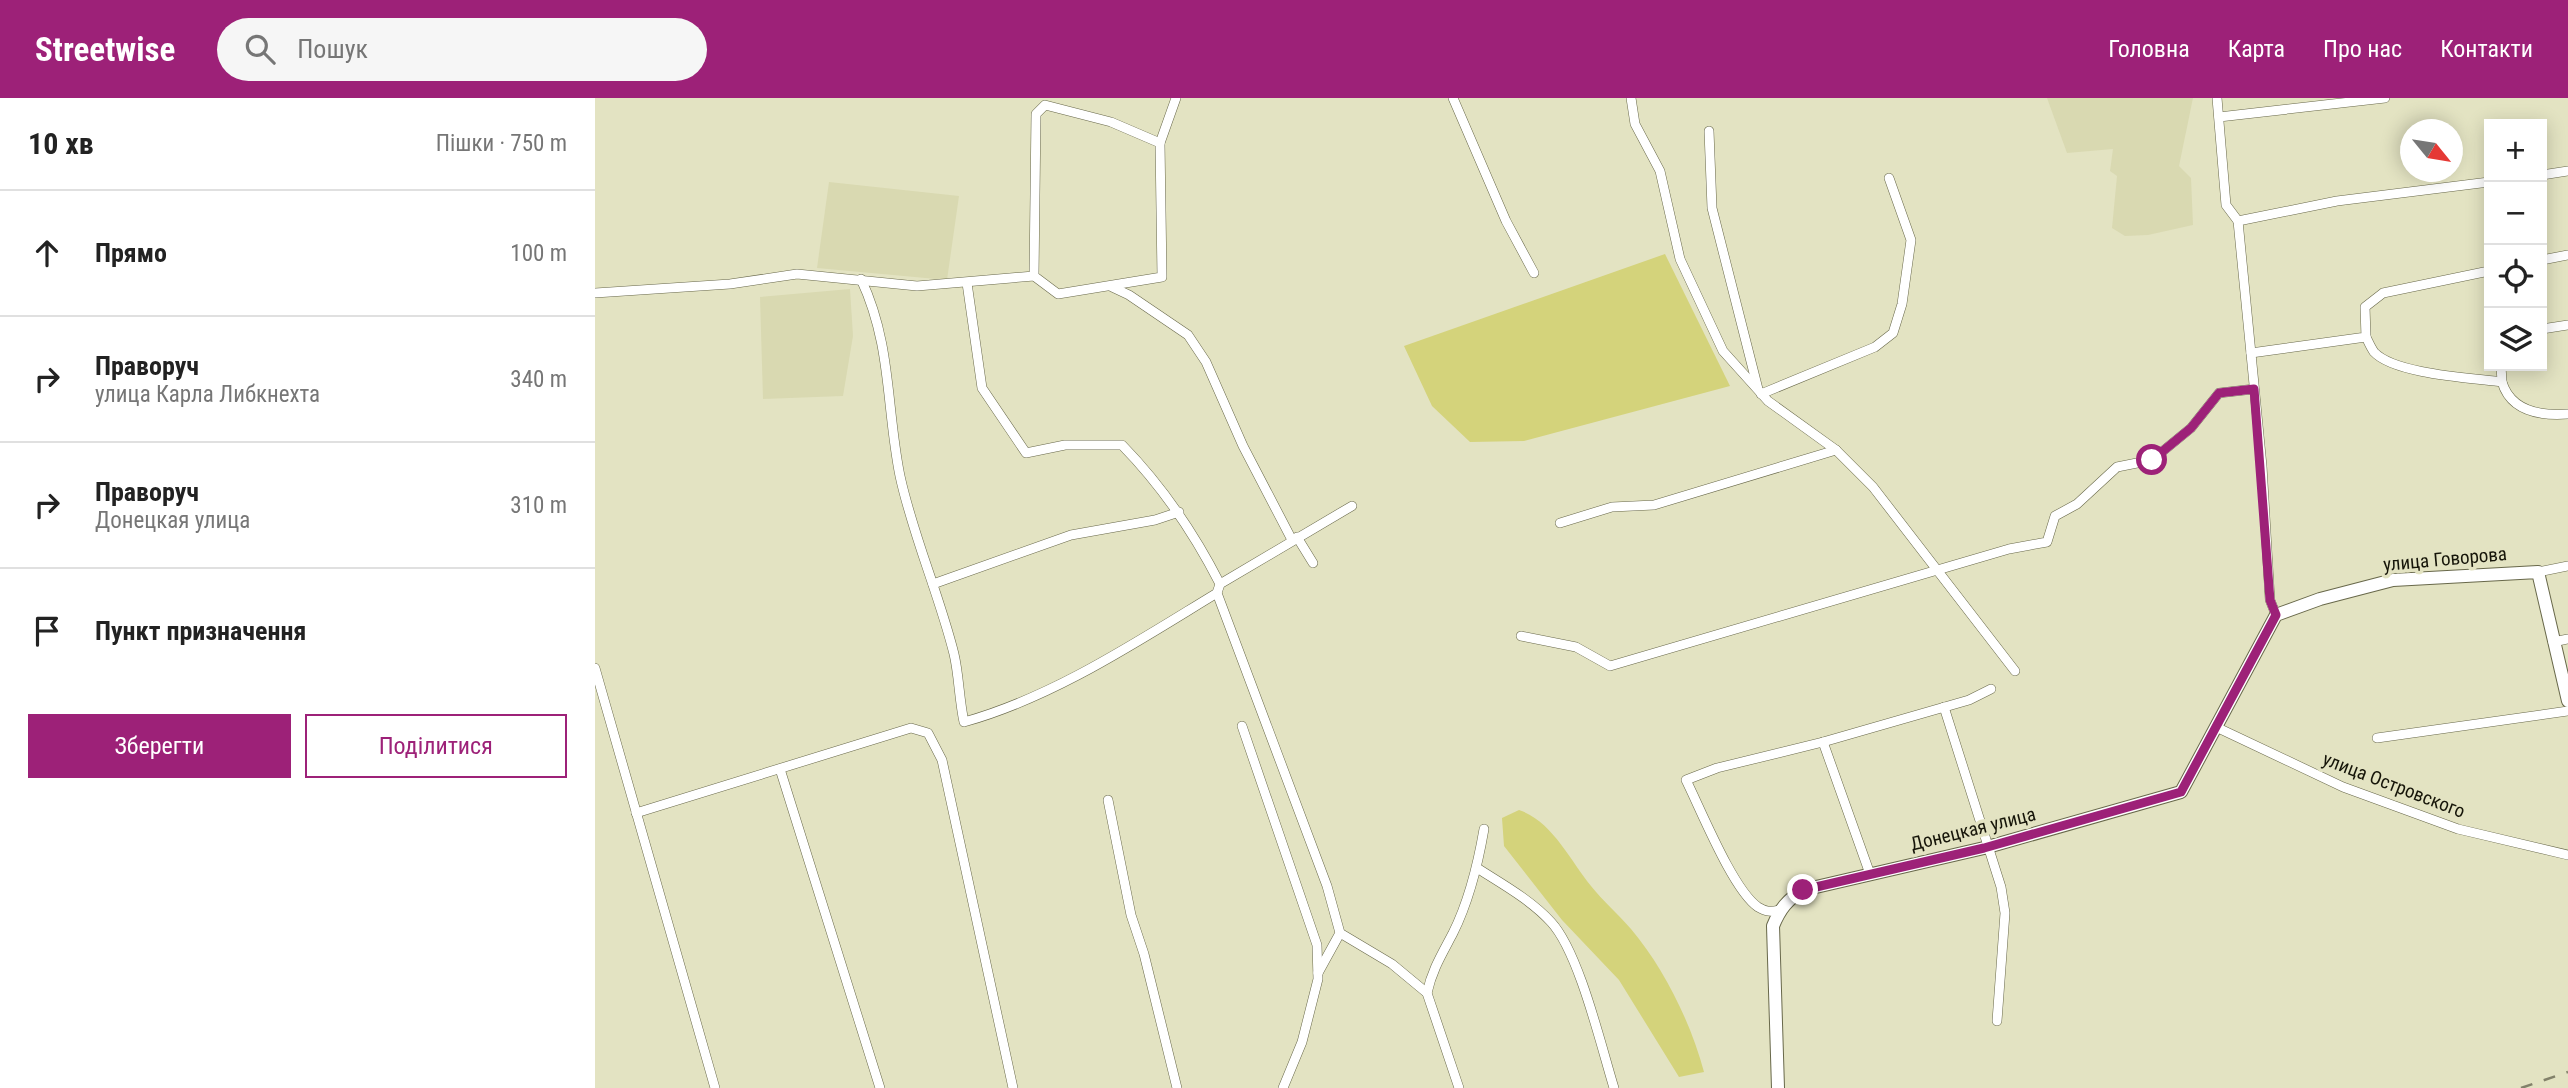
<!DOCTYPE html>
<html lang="uk">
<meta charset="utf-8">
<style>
:root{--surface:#fff;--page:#f6f6f6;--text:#222;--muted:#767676;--line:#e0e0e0;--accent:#9d2178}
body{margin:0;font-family:"Roboto Condensed",sans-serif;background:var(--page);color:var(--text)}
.controls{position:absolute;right:21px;top:21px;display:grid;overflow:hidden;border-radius:0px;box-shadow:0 4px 18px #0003}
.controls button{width:63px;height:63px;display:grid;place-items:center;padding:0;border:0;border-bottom:2px solid var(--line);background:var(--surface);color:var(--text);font:35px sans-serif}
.compass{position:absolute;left:1805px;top:21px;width:63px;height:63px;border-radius:50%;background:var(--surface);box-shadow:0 4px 18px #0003;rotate:120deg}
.stop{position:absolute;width:21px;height:21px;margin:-16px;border:5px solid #9d2178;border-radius:50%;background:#fff}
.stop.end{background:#9d2178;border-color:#fff;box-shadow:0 2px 7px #0008}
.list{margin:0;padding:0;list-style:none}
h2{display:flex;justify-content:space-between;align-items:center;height:91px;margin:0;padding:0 28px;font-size:30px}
h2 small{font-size:23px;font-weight:400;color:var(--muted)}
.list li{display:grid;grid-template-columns:46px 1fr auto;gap:21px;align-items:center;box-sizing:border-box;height:126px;padding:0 28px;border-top:2px solid var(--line)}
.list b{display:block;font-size:26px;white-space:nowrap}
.list p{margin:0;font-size:23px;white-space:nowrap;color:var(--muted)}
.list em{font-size:23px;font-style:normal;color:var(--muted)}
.actions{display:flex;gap:14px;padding:21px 28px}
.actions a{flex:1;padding:16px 0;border:2px solid var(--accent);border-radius:0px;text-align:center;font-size:24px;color:var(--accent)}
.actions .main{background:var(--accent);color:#fff}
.icon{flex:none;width:38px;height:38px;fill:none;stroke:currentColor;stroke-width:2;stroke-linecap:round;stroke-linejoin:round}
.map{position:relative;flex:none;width:1973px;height:990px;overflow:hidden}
header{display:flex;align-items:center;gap:42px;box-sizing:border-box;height:98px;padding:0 35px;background:var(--accent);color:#fff}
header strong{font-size:33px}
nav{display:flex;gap:38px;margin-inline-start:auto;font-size:24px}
.search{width:490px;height:63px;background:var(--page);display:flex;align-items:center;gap:18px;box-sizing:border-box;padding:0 24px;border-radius:38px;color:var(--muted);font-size:26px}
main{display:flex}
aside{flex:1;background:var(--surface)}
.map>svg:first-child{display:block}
.built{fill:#d9d9b1}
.green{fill:#d4d37b}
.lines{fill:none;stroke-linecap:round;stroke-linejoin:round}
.street-casing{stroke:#68684a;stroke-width:10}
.secondary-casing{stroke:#68684a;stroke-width:14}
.street{stroke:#fff;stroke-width:9}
.secondary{stroke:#fff;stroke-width:12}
.rail{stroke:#82816a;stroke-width:2.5;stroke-dasharray:12 12;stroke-linecap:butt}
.route{stroke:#9d2178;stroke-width:9}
.labels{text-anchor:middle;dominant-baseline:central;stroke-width:7;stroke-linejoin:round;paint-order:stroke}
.street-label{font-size:19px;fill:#161509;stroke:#e3e3c2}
</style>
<header>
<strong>Streetwise</strong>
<div class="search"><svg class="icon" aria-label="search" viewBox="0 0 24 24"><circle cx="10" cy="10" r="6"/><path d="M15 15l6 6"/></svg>Пошук</div>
<nav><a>Головна</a><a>Карта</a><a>Про нас</a><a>Контакти</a></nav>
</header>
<main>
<aside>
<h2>10 хв<small>Пішки · 750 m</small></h2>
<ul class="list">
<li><svg class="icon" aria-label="ahead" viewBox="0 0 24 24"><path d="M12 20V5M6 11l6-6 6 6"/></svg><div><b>Прямо</b></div><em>100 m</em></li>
<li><svg class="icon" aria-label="right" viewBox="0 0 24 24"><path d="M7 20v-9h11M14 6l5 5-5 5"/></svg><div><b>Праворуч</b><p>улица Карла Либкнехта</p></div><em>340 m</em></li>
<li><svg class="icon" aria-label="right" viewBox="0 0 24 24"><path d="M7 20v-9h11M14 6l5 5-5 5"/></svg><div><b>Праворуч</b><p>Донецкая улица</p></div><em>310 m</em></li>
<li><svg class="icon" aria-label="arrive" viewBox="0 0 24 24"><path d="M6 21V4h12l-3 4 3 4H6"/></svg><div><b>Пункт призначення</b></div></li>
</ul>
<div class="actions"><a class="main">Зберегти</a><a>Поділитися</a></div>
</aside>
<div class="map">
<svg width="1973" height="990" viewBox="0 0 1973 990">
<rect width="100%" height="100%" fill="#e3e3c2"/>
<g class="built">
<polygon points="1452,0 1598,0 1584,68 1596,80 1598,127 1553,137 1530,138 1517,130 1522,78 1515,73 1518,51 1472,55"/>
<polygon points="234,84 364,98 352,182 222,170"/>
<polygon points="255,191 258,238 248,298 168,301 165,199"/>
</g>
<g class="green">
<polygon points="1070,156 1135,288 929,343 875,344 837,308 809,248"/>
<path d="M924,712C957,723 975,762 996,788C1008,803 1023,816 1036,831C1069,870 1096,925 1109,974L1084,979L1024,882L967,822L909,748L907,720Z"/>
</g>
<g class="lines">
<g class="street-casing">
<g id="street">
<polyline points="858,0 911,123 939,175"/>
<polyline points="1036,0 1040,26 1065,73 1085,161 1128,253 1173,303 1241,352 1278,389 1420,573"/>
<polyline points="1622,0 1631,107 1643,123 1667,368 1675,502 1681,517"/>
<polyline points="1624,19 1790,0"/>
<polyline points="1114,33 1117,110 1163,291"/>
<polyline points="565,45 581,0"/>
<polyline points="1947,77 1973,73"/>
<polyline points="1643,123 1742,103 1894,84"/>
<polyline points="1947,162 1973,157"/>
<path d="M266,181C297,247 291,309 305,378C318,438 344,496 359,556C364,577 364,601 369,624C459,599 543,543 622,495"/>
<path d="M372,185L387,290L431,355L470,347H527C568,389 599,435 625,486L622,495L732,788L745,835L723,875"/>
<polyline points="517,189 534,197 593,237 611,264 648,348 697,442"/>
<polyline points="0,195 135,186 202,176 322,188 439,178 463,196 567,179 565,45 516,24 450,7 441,16 439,178"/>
<polyline points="1947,231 1973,227"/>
<path d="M1771,239C1773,243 1776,250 1779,254C1799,276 1877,280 1907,284C1916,314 1946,318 1973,316"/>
<polyline points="1656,255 1771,239 1770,209 1788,195 1894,173"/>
<polyline points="1906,268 1907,284"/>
<polyline points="1166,296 1280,249 1298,235 1307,206 1316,142 1294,80"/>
<polyline points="965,425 1017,409 1059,407 1241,352"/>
<polyline points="702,439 718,465"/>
<polyline points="1943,474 1973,468"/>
<polyline points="338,486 476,437 560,422 584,414"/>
<polyline points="625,486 757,408"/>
<polyline points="926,538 981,549 1015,568 1414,451 1452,444 1460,418 1482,406 1522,369 1557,362 1596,330 1624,295 1659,291"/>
<polyline points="1958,544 1973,541"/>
<polyline points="0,570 120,990"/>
<polyline points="1349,609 1406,789 1410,815 1402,923"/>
<polyline points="647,628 722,847 723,881 707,944 688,990"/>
<polyline points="1621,629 1748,689 1863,731 1973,757"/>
<polyline points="1782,640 1973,613"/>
<polyline points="1228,644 1275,776"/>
<polyline points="185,671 285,990"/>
<polyline points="513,702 536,817 549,856 582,990"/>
<polyline points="41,715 316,630 333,635 347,662 418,990"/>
<path d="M882,770C907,786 936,802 956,824C984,854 1006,948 1019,990"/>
<path d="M1184,812C1176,814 1171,814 1163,809C1138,792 1106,712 1091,682L1122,670L1228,644L1374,602L1396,591"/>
<polyline points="745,835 797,866 832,895 864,990"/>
<path d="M832,895C837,872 847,856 858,835C874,803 883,766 889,731"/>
</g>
</g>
<g class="secondary-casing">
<path id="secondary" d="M1183,990L1178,828C1185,811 1192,802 1208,792L1389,750L1586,694L1681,517L1725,501L1798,482L1943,474L1973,603"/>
</g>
<use href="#street" class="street"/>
<use href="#secondary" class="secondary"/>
<polyline class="rail" points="1926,990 1973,974"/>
</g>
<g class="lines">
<polyline class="route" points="1208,792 1389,750 1586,694 1681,517 1675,502 1659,291 1624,295 1596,330 1557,362"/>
</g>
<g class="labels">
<g class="street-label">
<text transform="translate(1850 461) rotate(-5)">улица Говорова</text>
<text transform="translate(1799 687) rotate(21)">улица Островского</text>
<text transform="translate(1378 731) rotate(-14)">Донецкая улица</text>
</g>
</g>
</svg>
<div class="controls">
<button>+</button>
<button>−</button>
<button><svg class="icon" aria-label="locate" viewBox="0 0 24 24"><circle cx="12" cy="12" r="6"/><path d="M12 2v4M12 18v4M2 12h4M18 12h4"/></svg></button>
<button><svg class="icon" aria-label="layers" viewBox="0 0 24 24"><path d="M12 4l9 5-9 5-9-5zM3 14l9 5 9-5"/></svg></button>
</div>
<svg class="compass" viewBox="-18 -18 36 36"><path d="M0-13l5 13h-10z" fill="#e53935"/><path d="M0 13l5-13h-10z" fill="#767676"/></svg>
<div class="stop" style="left:1557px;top:362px"></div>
<div class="stop end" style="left:1208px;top:792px"></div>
</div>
</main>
